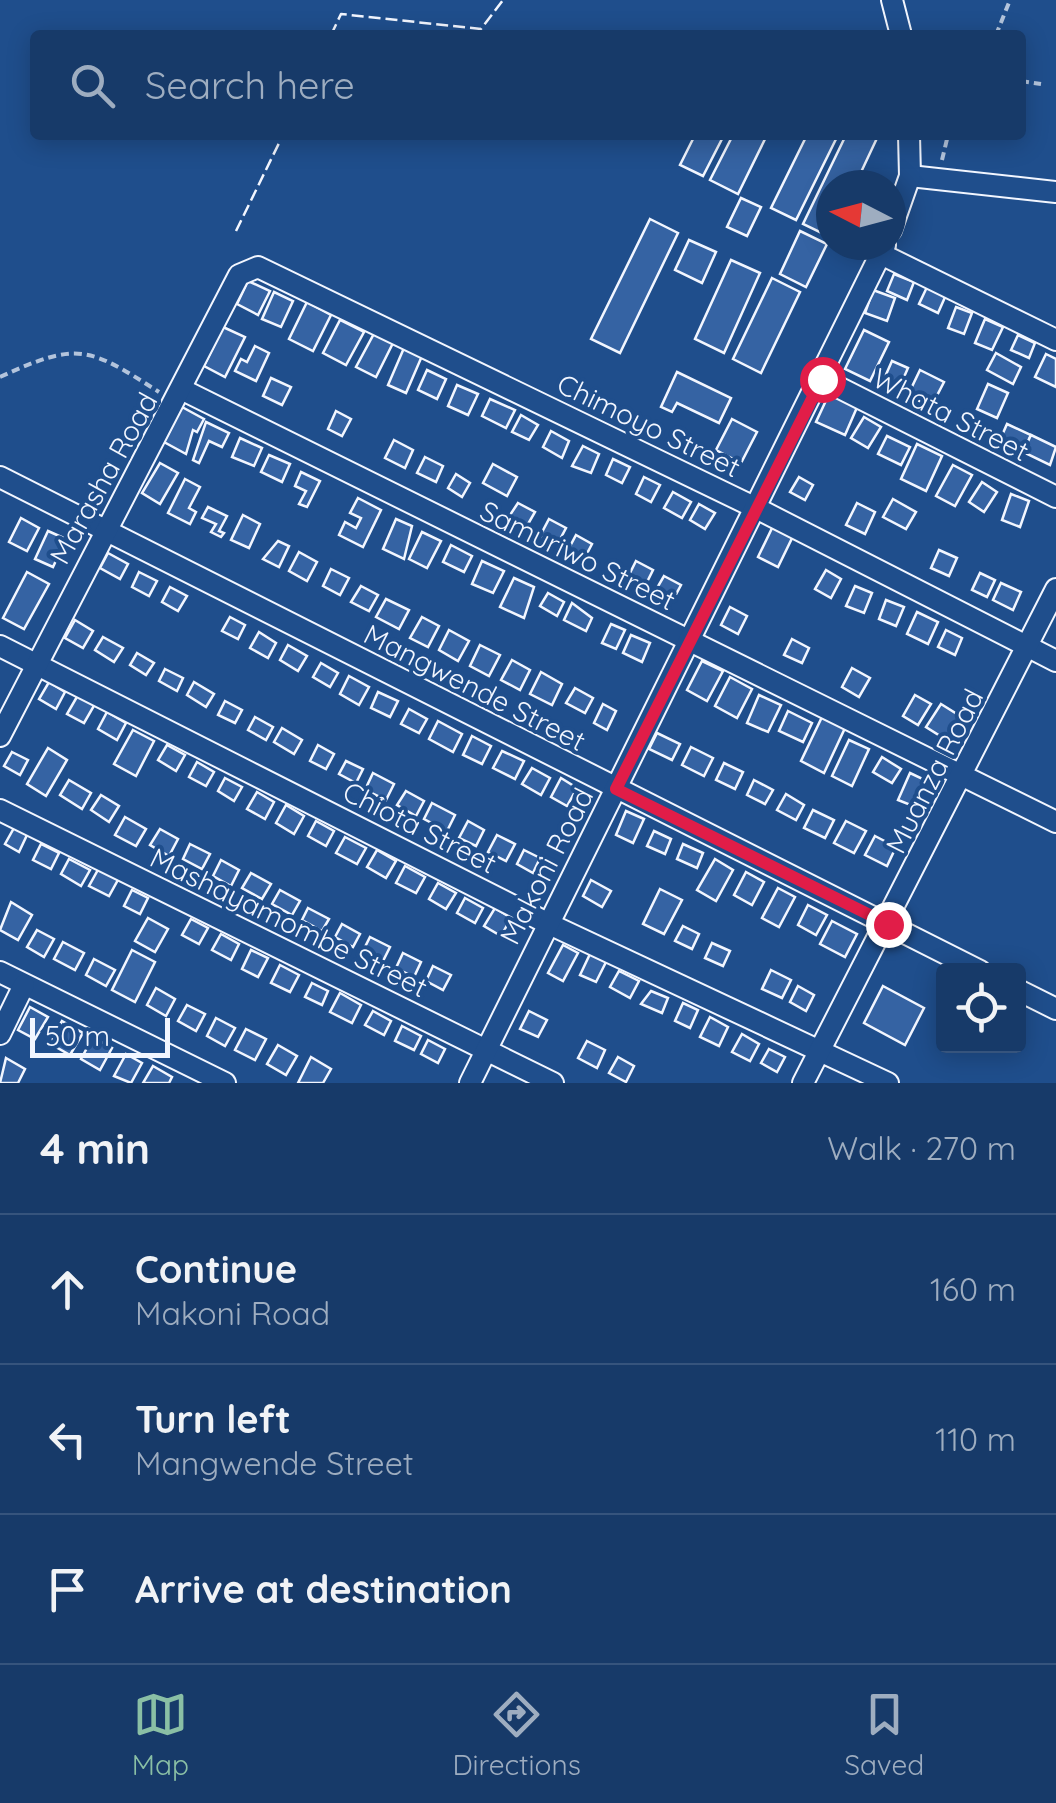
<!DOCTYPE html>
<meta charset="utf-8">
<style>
:root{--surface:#173a69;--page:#20416f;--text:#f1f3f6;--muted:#9eadc0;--line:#36547d;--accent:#8abfa5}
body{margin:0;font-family:Quicksand,sans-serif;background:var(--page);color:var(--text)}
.controls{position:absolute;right:30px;bottom:30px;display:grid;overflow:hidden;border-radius:10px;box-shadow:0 5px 25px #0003}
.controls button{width:90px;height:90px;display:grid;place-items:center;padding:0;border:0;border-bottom:2px solid var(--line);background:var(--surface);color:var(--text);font:50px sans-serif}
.compass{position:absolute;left:816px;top:170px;width:90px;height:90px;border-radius:50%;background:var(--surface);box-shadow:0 5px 25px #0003;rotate:276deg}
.scale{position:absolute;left:30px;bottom:25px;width:140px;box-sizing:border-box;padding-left:10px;border:5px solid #f2f6ff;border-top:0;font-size:28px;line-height:35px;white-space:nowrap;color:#f2f6ff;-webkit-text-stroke:8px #1f4e8c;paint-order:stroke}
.stop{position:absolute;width:30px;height:30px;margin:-22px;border:8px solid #e11d48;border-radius:50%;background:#fff}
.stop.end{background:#e11d48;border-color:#fff;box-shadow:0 2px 10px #0008}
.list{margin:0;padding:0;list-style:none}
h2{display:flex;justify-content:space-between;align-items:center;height:130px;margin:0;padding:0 40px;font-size:42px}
h2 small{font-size:32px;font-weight:400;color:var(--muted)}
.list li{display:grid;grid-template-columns:65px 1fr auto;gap:30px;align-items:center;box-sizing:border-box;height:150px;padding:0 40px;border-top:2px solid var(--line)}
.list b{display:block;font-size:38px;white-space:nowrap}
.list p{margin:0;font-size:32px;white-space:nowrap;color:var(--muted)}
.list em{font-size:32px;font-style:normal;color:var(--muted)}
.icon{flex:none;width:55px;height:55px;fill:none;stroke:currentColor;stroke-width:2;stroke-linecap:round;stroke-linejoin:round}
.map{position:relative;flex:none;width:1056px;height:1083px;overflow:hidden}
.search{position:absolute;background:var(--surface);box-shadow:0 5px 25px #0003;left:30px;right:30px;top:30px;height:110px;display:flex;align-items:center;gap:25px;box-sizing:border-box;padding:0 35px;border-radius:10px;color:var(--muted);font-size:38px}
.sheet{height:580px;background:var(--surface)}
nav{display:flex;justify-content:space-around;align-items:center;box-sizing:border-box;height:140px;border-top:2px solid var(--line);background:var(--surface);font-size:28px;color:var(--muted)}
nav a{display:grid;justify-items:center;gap:5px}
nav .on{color:var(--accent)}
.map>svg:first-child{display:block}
.building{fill:#3563a3;stroke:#f2f6ff;stroke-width:2.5}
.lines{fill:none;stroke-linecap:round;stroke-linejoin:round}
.minor-casing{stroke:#f2f6ff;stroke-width:24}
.path{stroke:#b3c4dc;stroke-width:4;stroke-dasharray:8 5;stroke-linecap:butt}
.minor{stroke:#1f4e8c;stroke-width:20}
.fence{stroke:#f2f6ff;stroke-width:2.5;stroke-dasharray:12 5;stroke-linecap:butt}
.route{stroke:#e11d48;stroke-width:12}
.labels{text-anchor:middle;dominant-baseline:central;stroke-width:8;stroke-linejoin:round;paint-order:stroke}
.street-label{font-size:28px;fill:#f2f6ff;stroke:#1f4e8c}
</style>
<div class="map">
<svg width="1056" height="1083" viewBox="0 0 1056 1083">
<rect width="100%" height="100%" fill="#1f4e8c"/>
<g class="building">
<polygon points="695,135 724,135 703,176 680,165"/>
<polygon points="733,135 767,135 738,194 710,180"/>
<polygon points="807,135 838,135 796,220 771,208"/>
<polygon points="846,135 878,136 855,185 831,185 830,237 803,224"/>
<polygon points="741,198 761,207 747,236 727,227"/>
<polygon points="650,219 678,233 620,353 591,339"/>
<polygon points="800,231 827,244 806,287 780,274"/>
<polygon points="689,240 716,252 702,283 675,270"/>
<polygon points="731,260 760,273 724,353 695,339"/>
<polygon points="894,274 914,282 907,300 887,291"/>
<polygon points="772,278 800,292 761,373 733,359"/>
<polygon points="248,281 270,291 258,315 237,304"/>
<polygon points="927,287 946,295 938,313 919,304"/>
<polygon points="873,290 895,298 887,321 865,313"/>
<polygon points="274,292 293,301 281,327 262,319"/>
<polygon points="307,302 331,315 313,351 289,339"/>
<polygon points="956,307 972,313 964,334 948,328"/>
<polygon points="985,319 1003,327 992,350 975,343"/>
<polygon points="340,320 364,332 346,365 323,353"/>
<polygon points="223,327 245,337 225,377 204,366"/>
<polygon points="376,330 395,339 376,377 356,367"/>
<polygon points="864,330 889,342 870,381 845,369"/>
<polygon points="1018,335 1035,343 1029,358 1011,350"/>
<polygon points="255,346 269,353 256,381 235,371 241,359 247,362"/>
<polygon points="404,348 422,356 406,393 388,385"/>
<polygon points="996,353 1021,367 1013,384 987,370"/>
<polygon points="1046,354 1056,359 1056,387 1035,377"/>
<polygon points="892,361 908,368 900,386 884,379"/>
<polygon points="427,370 446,379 437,399 418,390"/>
<polygon points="920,370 944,382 931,407 908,395"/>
<polygon points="677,372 731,398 719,423 677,403 672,412 661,407"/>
<polygon points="271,378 291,387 282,405 263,396"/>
<polygon points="988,384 1008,393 997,418 977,409"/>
<polygon points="457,385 478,394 468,415 448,406"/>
<polygon points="830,392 858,405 845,435 816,422"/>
<polygon points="490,399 515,410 506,428 482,416"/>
<polygon points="182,407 204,419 197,432 193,430 186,454 164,442"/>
<polygon points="336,411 351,419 342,436 328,429"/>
<polygon points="521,415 538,425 529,440 512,432"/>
<polygon points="864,417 881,427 868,448 851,438"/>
<polygon points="732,419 757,432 741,463 716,450"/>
<polygon points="206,422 229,433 222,447 209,441 199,463 193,460"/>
<polygon points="1007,424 1031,435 1023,452 1000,440"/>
<polygon points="551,431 569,441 562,458 543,447"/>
<polygon points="1031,435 1056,447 1050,465 1023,452"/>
<polygon points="887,436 910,447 901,465 878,454"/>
<polygon points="240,438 262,448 254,466 232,457"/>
<polygon points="394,440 413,450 405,468 385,458"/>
<polygon points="917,444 942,456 926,491 901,479"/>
<polygon points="583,446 599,454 591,473 572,466"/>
<polygon points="269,455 290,464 282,482 261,472"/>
<polygon points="425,457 443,466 436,482 417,473"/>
<polygon points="613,459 630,467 622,483 606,475"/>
<polygon points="160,463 178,473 160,504 142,493"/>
<polygon points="493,464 517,477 507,496 483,483"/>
<polygon points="953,465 972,475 955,506 936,496"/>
<polygon points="301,472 320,481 307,507 299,504 306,491 295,486"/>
<polygon points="456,474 470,483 462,497 448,488"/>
<polygon points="644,477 660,485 651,502 636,494"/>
<polygon points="799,477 813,485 805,500 790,492"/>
<polygon points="185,479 200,487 189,508 196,512 190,524 168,513"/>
<polygon points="982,482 997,492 984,512 969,502"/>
<polygon points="673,492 691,502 682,518 664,508"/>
<polygon points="1011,494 1029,501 1020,527 1002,520"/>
<polygon points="358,498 381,510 363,547 339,535 345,522 356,528 361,518 350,513"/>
<polygon points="893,499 916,512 906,529 883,517"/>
<polygon points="518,503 535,512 524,531 506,521"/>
<polygon points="857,503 875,512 865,534 846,525"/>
<polygon points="699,504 715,513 705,529 690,520"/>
<polygon points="208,507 227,516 219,531 224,533 221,537 211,532 216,524 202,518"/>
<polygon points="243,515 260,524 249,548 231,540"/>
<polygon points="21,518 39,528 27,551 9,542"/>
<polygon points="396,519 412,526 404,559 383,549"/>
<polygon points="549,519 566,528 557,545 540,536"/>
<polygon points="775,522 795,532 778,567 758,557"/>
<polygon points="48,531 66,539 53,567 35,559"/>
<polygon points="422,532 441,541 427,568 409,559"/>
<polygon points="576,535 592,544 583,561 567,552"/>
<polygon points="278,541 289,546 279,567 263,559"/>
<polygon points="451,545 472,556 464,572 443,562"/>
<polygon points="939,550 957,558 949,576 931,568"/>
<polygon points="299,552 317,562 307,581 289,571"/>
<polygon points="108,553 128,564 120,579 100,568"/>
<polygon points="482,561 504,571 493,593 472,584"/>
<polygon points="636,561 653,570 646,584 629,575"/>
<polygon points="331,569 349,578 340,595 323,586"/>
<polygon points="826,570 841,579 831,598 815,589"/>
<polygon points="27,572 49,584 24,629 3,618"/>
<polygon points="139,572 157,581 149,596 132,587"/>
<polygon points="980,573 995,580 987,597 972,590"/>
<polygon points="664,576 681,585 674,598 657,588"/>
<polygon points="514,578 534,587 524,618 500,607"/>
<polygon points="1001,583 1021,592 1013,610 993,600"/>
<polygon points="361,586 378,595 369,611 351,602"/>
<polygon points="855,586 872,593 864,613 846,606"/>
<polygon points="170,587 187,596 178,611 162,602"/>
<polygon points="548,593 564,602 557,616 540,606"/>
<polygon points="386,599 409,610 399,629 376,617"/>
<polygon points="886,600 904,607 896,626 879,619"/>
<polygon points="572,603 592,618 586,631 564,620"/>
<polygon points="730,607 747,616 738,634 721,625"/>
<polygon points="917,612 938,622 928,644 907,634"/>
<polygon points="230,617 245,625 238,639 222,631"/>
<polygon points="422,617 439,626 428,647 410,638"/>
<polygon points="75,620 93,631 83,648 65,638"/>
<polygon points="611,624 625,630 616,649 602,643"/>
<polygon points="449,630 469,641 458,661 439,650"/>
<polygon points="946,630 962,638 955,655 938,647"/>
<polygon points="259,632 276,643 268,658 250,648"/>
<polygon points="631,635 650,643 642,662 623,653"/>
<polygon points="103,637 123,648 114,662 95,650"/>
<polygon points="792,639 809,648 802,663 784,655"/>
<polygon points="288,645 307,656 298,671 280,660"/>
<polygon points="480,645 500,655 489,676 470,666"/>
<polygon points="137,653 154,663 146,675 130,665"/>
<polygon points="512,660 530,670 520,690 501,680"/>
<polygon points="702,661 723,671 707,701 687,690"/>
<polygon points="321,663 338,673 330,687 313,677"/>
<polygon points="852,668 870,678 859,697 842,687"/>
<polygon points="165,669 183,678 177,691 159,681"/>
<polygon points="541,672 562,684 552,705 530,694"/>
<polygon points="349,676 369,687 359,705 340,694"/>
<polygon points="730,677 752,689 737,718 715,706"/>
<polygon points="49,682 65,692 56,709 39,699"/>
<polygon points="194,682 214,694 206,707 187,695"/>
<polygon points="575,688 593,698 585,713 566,703"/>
<polygon points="378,692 398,701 390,717 371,708"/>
<polygon points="78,695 95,704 84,723 67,714"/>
<polygon points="759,695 781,705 768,732 747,723"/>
<polygon points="915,695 931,704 918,725 903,716"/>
<polygon points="225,701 242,710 235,723 218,715"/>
<polygon points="603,704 616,711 607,730 594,723"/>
<polygon points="941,704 960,716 945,739 926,727"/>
<polygon points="409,709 427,719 419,733 401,724"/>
<polygon points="788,711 812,723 803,742 779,731"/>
<polygon points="107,712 126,723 117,740 98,729"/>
<polygon points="255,717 273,727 266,740 248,730"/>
<polygon points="822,717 845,728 824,773 801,761"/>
<polygon points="438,721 462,734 453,752 429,739"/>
<polygon points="282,728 302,740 294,754 274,742"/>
<polygon points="133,730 154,741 136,776 114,764"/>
<polygon points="657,733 680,744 672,760 649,749"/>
<polygon points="472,736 491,746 482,764 463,755"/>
<polygon points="849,740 869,749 852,786 832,776"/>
<polygon points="167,745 185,755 176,771 158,760"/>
<polygon points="318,745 334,754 326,769 310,761"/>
<polygon points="691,747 713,758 704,776 682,765"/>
<polygon points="48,748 67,760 46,796 27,784"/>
<polygon points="502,751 524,761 515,779 493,768"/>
<polygon points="12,752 28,760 20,775 4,766"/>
<polygon points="882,757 901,769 892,783 873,772"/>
<polygon points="346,761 363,769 356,783 339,774"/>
<polygon points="197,762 214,772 206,786 189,777"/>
<polygon points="724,763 743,772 735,789 716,780"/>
<polygon points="532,768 550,778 541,795 522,784"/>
<polygon points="373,773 394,784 386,800 365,790"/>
<polygon points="910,773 925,780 913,806 898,800"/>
<polygon points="225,778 242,787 234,801 218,791"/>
<polygon points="561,778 577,788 567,806 551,797"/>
<polygon points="69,780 91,793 82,809 60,795"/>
<polygon points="754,780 773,790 765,804 747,795"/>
<polygon points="406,791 424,801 416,816 397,805"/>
<polygon points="257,792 274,802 265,819 247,809"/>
<polygon points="786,794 804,805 796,820 777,810"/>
<polygon points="101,795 119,806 109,822 91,810"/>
<polygon points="432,803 455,815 447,831 424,819"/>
<polygon points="286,805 304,816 294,834 276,823"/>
<polygon points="813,810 834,820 825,838 804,828"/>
<polygon points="626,811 644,819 633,843 616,835"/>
<polygon points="125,817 146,829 136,846 115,835"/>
<polygon points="316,821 334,831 326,846 308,836"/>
<polygon points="468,821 484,830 476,846 459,838"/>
<polygon points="846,821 866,831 854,853 834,843"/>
<polygon points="14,828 27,835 19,852 5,844"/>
<polygon points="160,829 178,839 169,856 150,845"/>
<polygon points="654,831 671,839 665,854 647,846"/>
<polygon points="497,835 515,844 506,861 488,852"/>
<polygon points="875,836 896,847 887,866 865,855"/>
<polygon points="345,837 366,848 357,864 336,853"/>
<polygon points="41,844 59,853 51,869 33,860"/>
<polygon points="190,844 210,854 202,869 183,859"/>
<polygon points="683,844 703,853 697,868 677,859"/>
<polygon points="377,850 396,861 386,878 367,867"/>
<polygon points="524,850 540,858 533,873 517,864"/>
<polygon points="69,859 90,870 81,886 61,874"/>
<polygon points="715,859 733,870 716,901 697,890"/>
<polygon points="221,860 239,870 231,886 213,876"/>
<polygon points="405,866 425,877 416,893 396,883"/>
<polygon points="99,868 119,878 109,896 89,886"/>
<polygon points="746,872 764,882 752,905 734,895"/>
<polygon points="251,873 271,884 262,899 242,888"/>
<polygon points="591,880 611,891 602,907 583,896"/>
<polygon points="438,883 456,893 446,909 429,899"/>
<polygon points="778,888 795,897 779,927 762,918"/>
<polygon points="660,889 682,900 664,934 643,924"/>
<polygon points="132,890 148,898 140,914 124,906"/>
<polygon points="280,890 300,901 292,915 272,904"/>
<polygon points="465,898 483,908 475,923 457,913"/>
<polygon points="11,902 32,915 18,940 0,930"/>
<polygon points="808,905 827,915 816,935 798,925"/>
<polygon points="308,908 329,919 322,931 302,920"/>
<polygon points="495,908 511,918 501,936 484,926"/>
<polygon points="148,918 168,929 155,952 135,941"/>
<polygon points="191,919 208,928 199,944 182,935"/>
<polygon points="832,921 857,934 845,957 820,944"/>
<polygon points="342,924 360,934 353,947 335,937"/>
<polygon points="683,926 699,934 692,949 675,941"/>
<polygon points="37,930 54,939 44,957 27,947"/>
<polygon points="221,934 239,944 231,960 212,950"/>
<polygon points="370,937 390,947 382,963 362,953"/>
<polygon points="63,942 84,953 75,970 54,959"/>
<polygon points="712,943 730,951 723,966 705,958"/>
<polygon points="563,945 578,953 563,981 548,973"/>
<polygon points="132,950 155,962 135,1002 112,990"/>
<polygon points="251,950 268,958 258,977 242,969"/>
<polygon points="403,953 421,962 414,977 396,968"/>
<polygon points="590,954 606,962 596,982 580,975"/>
<polygon points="94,959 115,970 106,986 86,975"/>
<polygon points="280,965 299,975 290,992 271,983"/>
<polygon points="433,966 451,975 443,990 426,981"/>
<polygon points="771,970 791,980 782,998 762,989"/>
<polygon points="619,971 639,981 630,998 610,987"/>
<polygon points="312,983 328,991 322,1005 305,997"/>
<polygon points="798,986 814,995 806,1011 790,1002"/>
<polygon points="883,986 924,1008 905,1045 864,1023"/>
<polygon points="156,988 175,999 166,1016 147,1005"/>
<polygon points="651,991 668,998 662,1013 641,1004"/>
<polygon points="340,993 361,1005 352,1023 330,1012"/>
<polygon points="683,1003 698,1010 690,1028 675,1021"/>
<polygon points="187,1005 205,1014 196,1031 178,1021"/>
<polygon points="30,1007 48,1017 35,1039 18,1030"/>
<polygon points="373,1011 391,1021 384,1035 365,1025"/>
<polygon points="529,1011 547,1020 538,1037 520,1029"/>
<polygon points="710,1017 728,1027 719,1046 700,1037"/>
<polygon points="216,1018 235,1028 225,1046 207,1036"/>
<polygon points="62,1021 83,1033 70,1055 49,1043"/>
<polygon points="402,1026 421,1036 414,1050 395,1041"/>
<polygon points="246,1029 266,1039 255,1060 235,1050"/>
<polygon points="742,1034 759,1044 750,1061 732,1052"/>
<polygon points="93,1037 112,1048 100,1070 81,1059"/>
<polygon points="428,1040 445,1049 438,1063 421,1054"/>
<polygon points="587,1041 605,1050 597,1068 578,1058"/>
<polygon points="278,1045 297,1056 286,1075 267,1064"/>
<polygon points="769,1049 785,1057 777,1072 761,1063"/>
<polygon points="126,1054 142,1063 131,1083 114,1076"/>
<polygon points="311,1057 331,1069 323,1083 298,1083"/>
<polygon points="618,1057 634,1066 626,1082 609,1073"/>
<polygon points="6,1058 25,1069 18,1083 0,1083"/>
<polygon points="153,1066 172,1077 169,1083 143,1083"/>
</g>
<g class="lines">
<g class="minor-casing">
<g id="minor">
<polyline points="892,0 901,35"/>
<polyline points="910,176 1056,192"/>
<polyline points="891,230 910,176 909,135"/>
<polyline points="881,254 1056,340"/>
<polyline points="822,379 1056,497"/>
<polyline points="183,390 1056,822"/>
<polyline points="0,477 980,971"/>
<polyline points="0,646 547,923 888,1083"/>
<polyline points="0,736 239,275 258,267 754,507 1056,661"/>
<polyline points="0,810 553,1083"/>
<polyline points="0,972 225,1083"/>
<polyline points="1018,990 1056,1009"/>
<polyline points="0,1034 24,985"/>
<polyline points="470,1083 885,245"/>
<polyline points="803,1083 1056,589"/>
</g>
</g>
<g class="path">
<polyline points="996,35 1010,0"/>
<polyline points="1021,81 1041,84"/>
<polyline points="942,160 948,135"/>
<path d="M0,377C78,341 89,347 159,392"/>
</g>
<use href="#minor" class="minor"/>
<g class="fence">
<polyline points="331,35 341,14 481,29 503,0"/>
<polyline points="236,231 283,135"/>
</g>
</g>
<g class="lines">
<polyline class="route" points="822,379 616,789 888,924"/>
</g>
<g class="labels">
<g class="street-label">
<text transform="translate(951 414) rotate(27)">Whata Street</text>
<text transform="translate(649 425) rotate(26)">Chimoyo Street</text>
<text transform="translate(103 478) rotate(-61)">Marasha Road</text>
<text transform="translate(578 555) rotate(26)">Samuriwo Street</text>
<text transform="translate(475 687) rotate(27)">Mangwende Street</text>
<text transform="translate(934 771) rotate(-63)">Muanza Road</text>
<text transform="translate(420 827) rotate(27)">Chiota Street</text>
<text transform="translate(546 866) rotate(-63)">Makoni Road</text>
<text transform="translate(289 922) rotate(26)">Mashayamombe Street</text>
</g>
</g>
</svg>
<div class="controls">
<button><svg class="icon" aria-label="locate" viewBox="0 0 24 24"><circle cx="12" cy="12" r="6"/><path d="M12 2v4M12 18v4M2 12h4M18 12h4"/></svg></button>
</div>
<svg class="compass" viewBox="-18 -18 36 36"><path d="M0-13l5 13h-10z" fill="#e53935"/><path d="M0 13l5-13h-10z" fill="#9eadc0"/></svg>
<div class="scale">50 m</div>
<div class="stop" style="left:822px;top:379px"></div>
<div class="stop end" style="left:888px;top:924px"></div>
<div class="search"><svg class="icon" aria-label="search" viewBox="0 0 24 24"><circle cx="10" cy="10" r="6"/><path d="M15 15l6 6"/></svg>Search here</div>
</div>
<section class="sheet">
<h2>4 min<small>Walk · 270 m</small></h2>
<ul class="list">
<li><svg class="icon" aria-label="ahead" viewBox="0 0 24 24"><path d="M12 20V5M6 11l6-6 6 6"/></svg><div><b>Continue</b><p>Makoni Road</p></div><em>160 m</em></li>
<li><svg class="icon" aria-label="left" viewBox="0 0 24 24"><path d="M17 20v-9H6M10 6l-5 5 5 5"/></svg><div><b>Turn left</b><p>Mangwende Street</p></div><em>110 m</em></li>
<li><svg class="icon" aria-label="arrive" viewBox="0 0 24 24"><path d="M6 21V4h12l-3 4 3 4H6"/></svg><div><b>Arrive at destination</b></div></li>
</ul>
</section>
<nav>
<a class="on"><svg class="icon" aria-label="map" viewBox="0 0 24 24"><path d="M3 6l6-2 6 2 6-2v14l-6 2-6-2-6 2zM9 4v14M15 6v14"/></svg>Map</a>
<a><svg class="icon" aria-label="directions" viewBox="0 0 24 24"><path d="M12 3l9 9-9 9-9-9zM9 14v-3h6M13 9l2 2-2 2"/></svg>Directions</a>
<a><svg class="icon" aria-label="saved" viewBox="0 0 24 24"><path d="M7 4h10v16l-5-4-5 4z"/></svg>Saved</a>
</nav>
